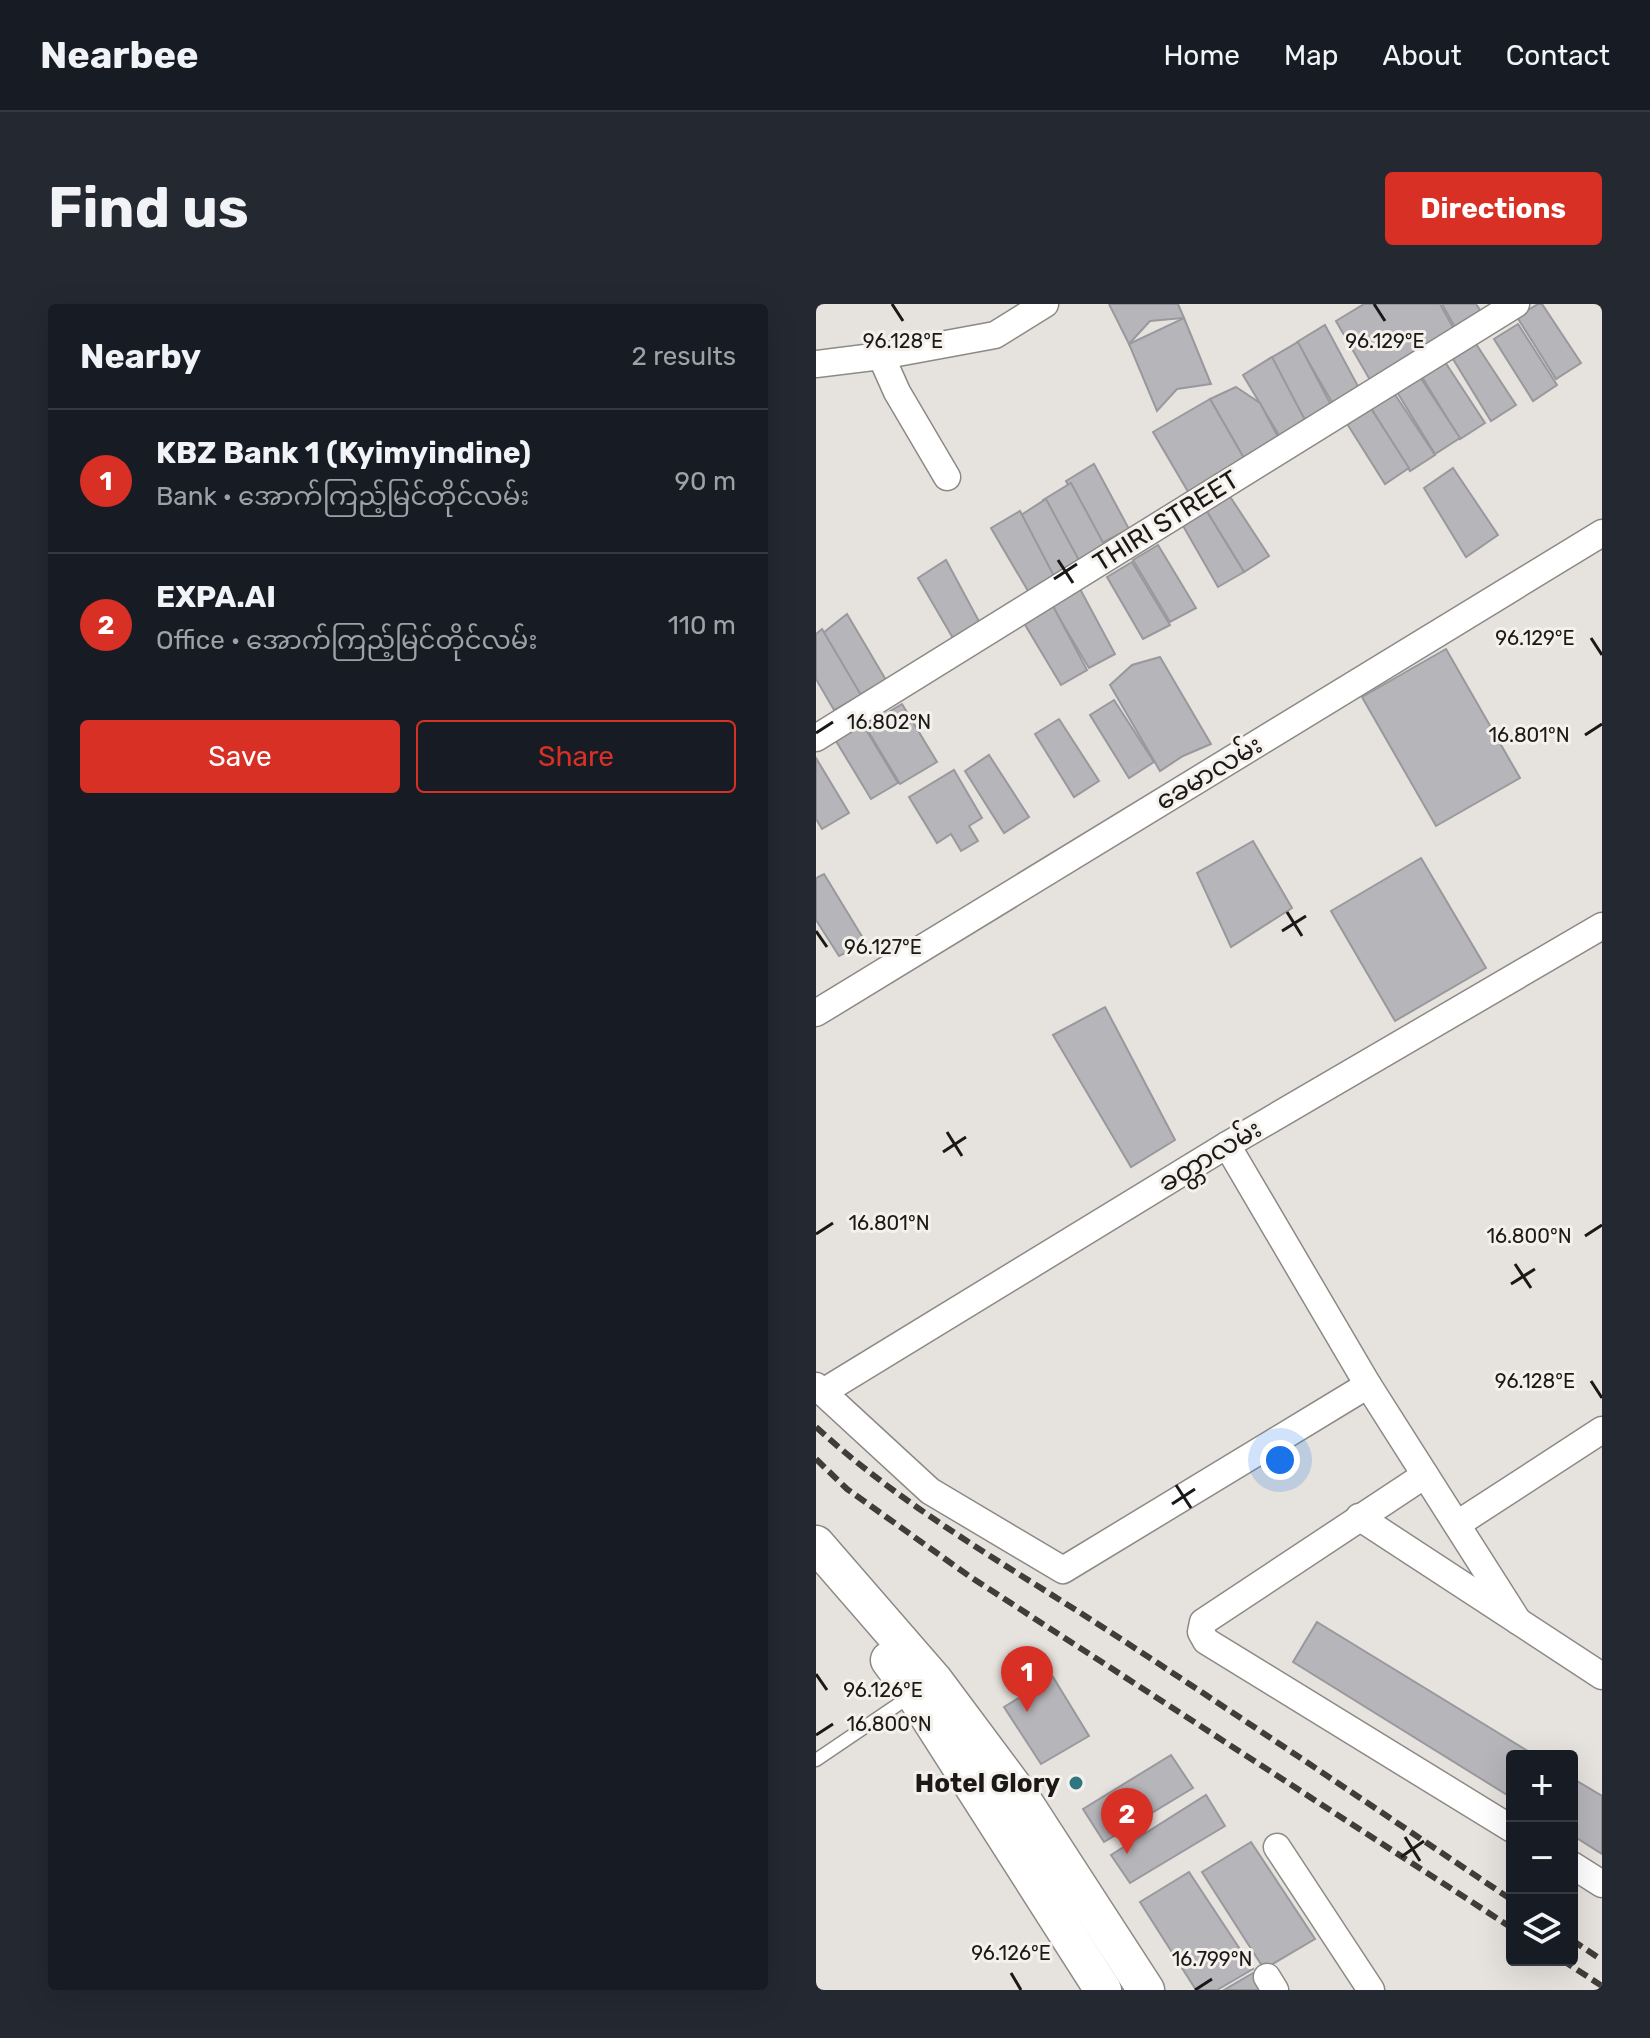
<!DOCTYPE html>
<meta charset="utf-8">
<style>
:root{--surface:#171b24;--page:#242831;--text:#f1f3f6;--muted:#9ea1a6;--line:#363941;--accent:#d93025}
body{margin:0;font-family:Rubik,"Noto Sans Myanmar",sans-serif;background:var(--page);color:var(--text)}
.controls{position:absolute;right:24px;bottom:24px;display:grid;overflow:hidden;border-radius:8px;box-shadow:0 8px 32px #0002}
.controls button{width:72px;height:72px;display:grid;place-items:center;padding:0;border:0;border-bottom:2px solid var(--line);background:var(--surface);color:var(--text);font:40px sans-serif}
.you{position:absolute;left:464px;top:1156px;width:28px;height:28px;margin:-20px;border:6px solid #fff;border-radius:50%;background:#1a73e8;box-shadow:0 0 0 12px #1a73e833}
.badge{display:grid;place-items:center;width:52px;height:52px;border-radius:50%;background:var(--accent);color:#fff;font-size:26px;font-weight:700}
.pin{position:absolute;translate:-50% -66px;filter:drop-shadow(0 2px 4px #0008)}
.pin::after{content:'';position:absolute;top:42px;width:28px;height:24px;background:inherit;clip-path:polygon(0 0,100% 0,50% 100%)}
.list{margin:0;padding:0;list-style:none}
h2{display:flex;justify-content:space-between;align-items:center;height:104px;margin:0;padding:0 32px;font-size:34px}
h2 small{font-size:26px;font-weight:400;color:var(--muted)}
.list li{display:grid;grid-template-columns:52px 1fr auto;gap:24px;align-items:center;box-sizing:border-box;height:144px;padding:0 32px;border-top:2px solid var(--line)}
.list b{display:block;font-size:30px;white-space:nowrap}
.list p{margin:0;font-size:26px;white-space:nowrap;color:var(--muted)}
.list em{font-size:26px;font-style:normal;color:var(--muted)}
.actions{display:flex;gap:16px;padding:24px 32px}
.actions a{flex:1;padding:18px 0;border:2px solid var(--accent);border-radius:8px;text-align:center;font-size:28px;color:var(--accent)}
.actions .main{background:var(--accent);color:#fff}
.icon{flex:none;width:44px;height:44px;fill:none;stroke:currentColor;stroke-width:2;stroke-linecap:round;stroke-linejoin:round}
.map{position:relative;flex:none;width:786px;height:1686px;overflow:hidden;border-radius:8px}
header{display:flex;align-items:center;gap:48px;box-sizing:border-box;height:112px;padding:0 40px;background:var(--surface);border-bottom:2px solid var(--line)}
header strong{font-size:38px}
nav{display:flex;gap:44px;margin-inline-start:auto;font-size:28px}
.intro{display:flex;align-items:center;justify-content:space-between;box-sizing:border-box;height:192px;padding:0 48px}
h1{margin:0;font-size:56px}
.button{padding:20px 36px;border-radius:8px;background:var(--accent);color:#fff;font-size:28px;font-weight:700}
main{display:flex;gap:48px;padding:0 48px}
aside{flex:1;background:var(--surface);border-radius:8px;box-shadow:0 8px 32px #0002}
.map>svg:first-child{display:block}
.building{fill:#b6b5ba;stroke:#99989d;stroke-width:2}
.lines{fill:none;stroke-linecap:round;stroke-linejoin:round}
.lane-casing{stroke:#8d8a85;stroke-width:15}
.street-casing{stroke:#8d8a85;stroke-width:29}
.secondary-casing{stroke:#8d8a85;stroke-width:39}
.lane{stroke:#fff;stroke-width:12}
.street{stroke:#fff;stroke-width:26}
.secondary{stroke:#fff;stroke-width:36}
.rail{stroke:#3e3d3a;stroke-width:6;stroke-dasharray:12 6;stroke-linecap:butt}
.ticks{fill:none;stroke:#1a1917;stroke-width:3}
.poi-dot{fill:#2e7680;stroke:#f4f1ec;stroke-width:3}
.labels{text-anchor:middle;dominant-baseline:central;stroke-width:6;stroke-linejoin:round;paint-order:stroke}
.street-label{font-size:26px;fill:#1a1917;stroke:#f4f1ec}
.poi-label{font-size:26px;font-weight:bold;fill:#1a1917;stroke:#f4f1ec;text-anchor:end}
.ticks-label{font-size:20px;text-anchor:middle;fill:#1a1917;stroke:#f4f1ec;stroke-width:6;stroke-linejoin:round;paint-order:stroke}
</style>
<header>
<strong>Nearbee</strong>
<nav><a>Home</a><a>Map</a><a>About</a><a>Contact</a></nav>
</header>
<div class="intro"><h1>Find us</h1><a class="button">Directions</a></div>
<main>
<aside>
<h2>Nearby<small>2 results</small></h2>
<ul class="list">
<li><span class="badge">1</span><div><b>KBZ Bank 1 (Kyimyindine)</b><p>Bank · အောက်ကြည့်မြင်တိုင်လမ်း</p></div><em>90 m</em></li>
<li><span class="badge">2</span><div><b>EXPA.AI</b><p>Office · အောက်ကြည့်မြင်တိုင်လမ်း</p></div><em>110 m</em></li>
</ul>
<div class="actions"><a class="main">Save</a><a>Share</a></div>
</aside>
<div class="map">
<svg width="786" height="1686" viewBox="0 0 786 1686">
<rect width="100%" height="100%" fill="#e6e3de"/>
<g class="building">
<polygon points="293,0 362,0 368,14 334,17 313,40"/>
<polygon points="548,0 624,0 639,27 554,76 520,17"/>
<polygon points="626,0 660,0 668,12 641,27"/>
<polygon points="722,0 726,0 765,59 740,75 701,13"/>
<polygon points="368,14 395,80 361,85 341,107 313,40"/>
<polygon points="702,20 741,81 717,97 678,35"/>
<polygon points="509,21 544,86 517,100 481,38"/>
<polygon points="482,38 516,103 490,117 453,55"/>
<polygon points="660,40 700,101 675,117 637,55"/>
<polygon points="456,53 490,118 464,133 427,71"/>
<polygon points="629,58 669,119 644,135 606,73"/>
<polygon points="604,73 644,134 619,150 581,88"/>
<polygon points="420,83 444,99 462,133 429,156 394,95"/>
<polygon points="578,89 619,151 594,167 555,104"/>
<polygon points="394,95 429,156 374,191 337,128"/>
<polygon points="554,103 593,164 569,180 530,118"/>
<polygon points="278,160 313,225 286,239 250,177"/>
<polygon points="637,164 682,231 650,253 608,184"/>
<polygon points="255,179 290,244 264,258 227,196"/>
<polygon points="413,191 453,252 428,268 390,206"/>
<polygon points="230,195 265,260 238,275 202,213"/>
<polygon points="390,206 428,268 402,283 366,220"/>
<polygon points="204,207 238,272 212,287 175,224"/>
<polygon points="342,241 380,304 354,318 317,256"/>
<polygon points="130,256 165,321 138,336 102,274"/>
<polygon points="316,258 354,321 327,335 291,273"/>
<polygon points="264,285 299,350 273,364 236,302"/>
<polygon points="237,302 271,366 245,381 208,319"/>
<polygon points="31,310 70,376 43,391 7,329"/>
<polygon points="6,325 45,391 18,406 0,375 0,330"/>
<polygon points="630,345 704,474 620,522 546,393"/>
<polygon points="344,353 395,440 367,452 344,467 294,381 316,361"/>
<polygon points="298,396 338,458 313,474 274,411"/>
<polygon points="86,400 121,458 84,480 49,422"/>
<polygon points="243,415 283,477 258,493 219,430"/>
<polygon points="46,419 82,479 55,495 20,437"/>
<polygon points="173,451 213,513 188,529 149,467"/>
<polygon points="0,454 33,509 6,525 0,515"/>
<polygon points="138,466 166,514 153,522 162,537 145,547 135,530 121,539 93,493"/>
<polygon points="437,537 476,604 415,643 381,569"/>
<polygon points="605,554 670,664 579,717 515,607"/>
<polygon points="8,570 50,639 23,652 0,616 0,574"/>
<polygon points="289,703 359,836 315,863 237,731"/>
<polygon points="501,1318 720,1452 696,1452 696,1494 477,1358"/>
<polygon points="237,1373 273,1432 225,1460 188,1403"/>
<polygon points="355,1451 377,1484 288,1538 267,1505"/>
<polygon points="756,1474 786,1492 786,1550 756,1531"/>
<polygon points="390,1491 409,1522 314,1579 295,1551"/>
<polygon points="435,1538 499,1635 448,1665 386,1568"/>
<polygon points="373,1568 437,1665 401,1686 380,1686 324,1598"/>
<polygon points="437,1669 449,1686 408,1686"/>
</g>
<g class="lines">
<g class="lane-casing">
<polyline id="lane" points="0,1456 96,1391"/>
</g>
<g class="street-casing">
<g id="street">
<polyline points="65,52 179,31 229,0"/>
<polyline points="0,60 65,52 81,88 131,173"/>
<polyline points="0,434 700,0"/>
<polyline points="0,709 786,229"/>
<polyline points="411,841 552,1081 702,1317"/>
<polyline points="0,1082 114,1187 247,1266 552,1081"/>
<polyline points="7,1088 411,841 786,622"/>
<polyline points="609,1171 387,1318 385,1328 390,1337 696,1525"/>
<polyline points="543,1213 786,1372"/>
<polyline points="643,1219 786,1126"/>
<polyline points="461,1543 555,1686"/>
<polyline points="756,1561 786,1580"/>
<polyline points="451,1673 459,1686"/>
</g>
</g>
<g class="secondary-casing">
<g id="secondary">
<polyline points="0,1240 118,1376 203,1490 330,1686"/>
<polyline points="73,1356 98,1390 287,1686"/>
</g>
</g>
<use href="#lane" class="lane"/>
<use href="#street" class="street"/>
<use href="#secondary" class="secondary"/>
<g class="rail">
<path d="M0,1123C87,1203 189,1260 288,1324C425,1413 560,1505 696,1596"/>
<polyline points="0,1155 31,1185 153,1272 696,1624"/>
<polyline points="756,1636 786,1656"/>
<polyline points="746,1656 786,1682"/>
</g>
</g>
<path class="ticks" d="M76,0L87,17M558,0L569,17M242,256L257,279M238,275L261,260M775,334L786,351M0,429L17,418M769,431L786,420M471,608L486,632M0,627L11,643M466,627L490,612M131,828L146,852M127,848L150,833M0,930L17,919M769,932L786,921M699,960L715,984M695,980L719,965M775,1077L786,1094M360,1181L375,1204M356,1200L379,1185M0,1370L11,1386M0,1431L17,1420M589,1533L604,1557M585,1553L608,1537M195,1669L205,1686M379,1686L396,1675"/>
<circle class="poi-dot" cx="260" cy="1479" r="8"/>
<g class="labels">
<g class="street-label">
<text transform="translate(350 217) rotate(-32)">THIRI STREET</text>
<text transform="translate(393 469) rotate(-31)">ခေမာလမ်း</text>
<text transform="translate(394 852) rotate(-31)">ခတ္တာလမ်း</text>
</g>
<g class="poi-label">
<text x="244" y="1479">Hotel Glory</text>
</g>
</g>
<g class="ticks-label">
<text x="87" y="44">96.128°E</text>
<text x="569" y="44">96.129°E</text>
<text x="719" y="341">96.129°E</text>
<text x="73" y="425">16.802°N</text>
<text x="713" y="438">16.801°N</text>
<text x="67" y="650">96.127°E</text>
<text x="73" y="926">16.801°N</text>
<text x="713" y="939">16.800°N</text>
<text x="719" y="1084">96.128°E</text>
<text x="67" y="1393">96.126°E</text>
<text x="73" y="1427">16.800°N</text>
<text x="195" y="1656">96.126°E</text>
<text x="396" y="1662">16.799°N</text>
</g>
</svg>
<div class="controls">
<button>+</button>
<button>−</button>
<button><svg class="icon" aria-label="layers" viewBox="0 0 24 24"><path d="M12 4l9 5-9 5-9-5zM3 14l9 5 9-5"/></svg></button>
</div>
<div class="you"></div>
<div class="pin badge" style="left:211px;top:1408px">1</div>
<div class="pin badge" style="left:311px;top:1550px">2</div>
</div>
</main>
